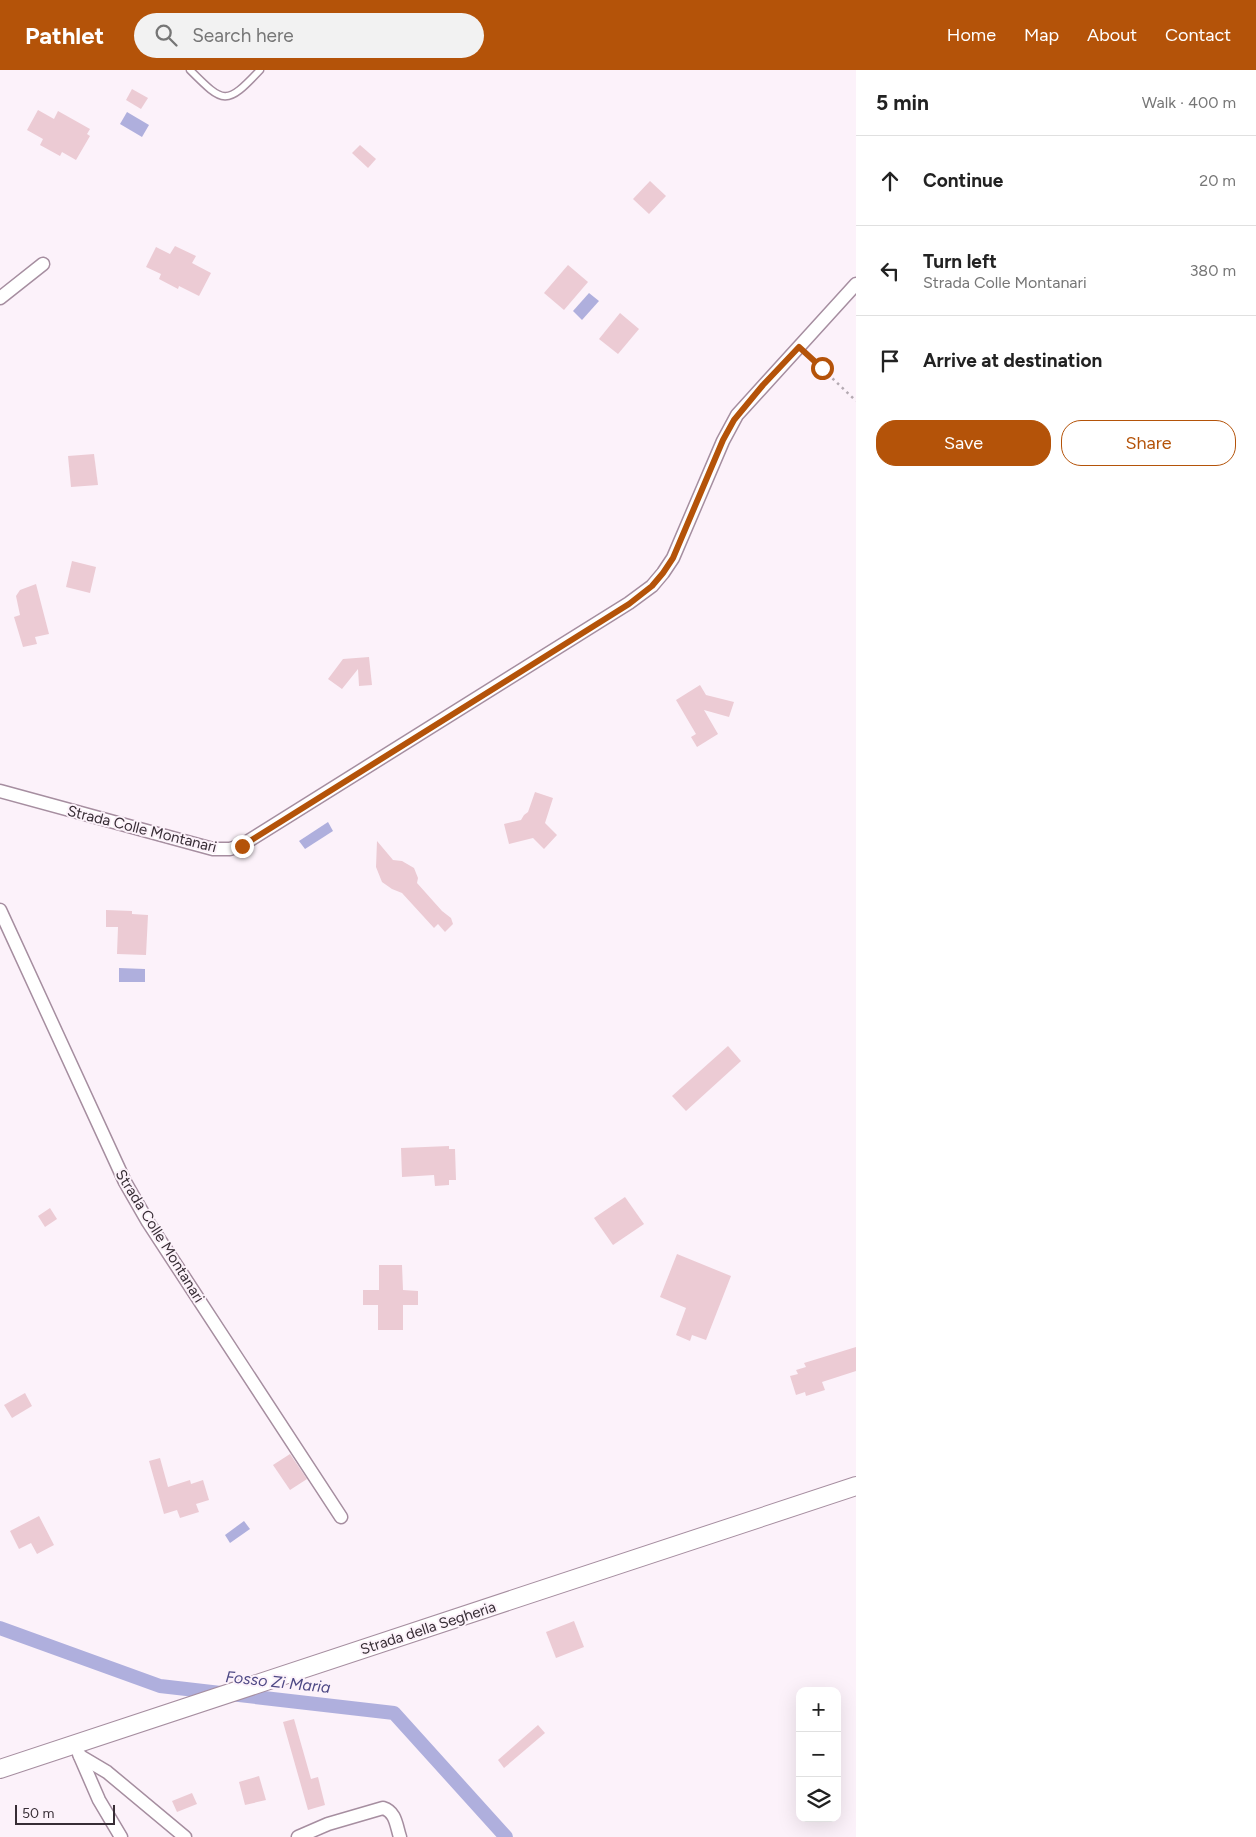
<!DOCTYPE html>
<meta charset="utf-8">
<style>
:root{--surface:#fff;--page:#f2f2f2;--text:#222;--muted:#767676;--line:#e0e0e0;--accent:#b45309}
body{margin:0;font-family:Figtree,sans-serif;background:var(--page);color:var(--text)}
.controls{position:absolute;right:15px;bottom:15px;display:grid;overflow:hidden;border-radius:10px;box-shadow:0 5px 20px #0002}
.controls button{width:45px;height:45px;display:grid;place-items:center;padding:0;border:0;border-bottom:1px solid var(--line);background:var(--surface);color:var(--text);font:25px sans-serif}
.scale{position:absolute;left:15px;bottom:12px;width:100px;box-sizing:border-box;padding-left:5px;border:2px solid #372d35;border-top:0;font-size:14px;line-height:18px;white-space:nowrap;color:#372d35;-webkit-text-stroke:4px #fcf2fa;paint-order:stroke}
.stop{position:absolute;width:15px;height:15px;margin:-11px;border:4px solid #b45309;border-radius:50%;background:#fff}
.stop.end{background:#b45309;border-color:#fff;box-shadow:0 1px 5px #0008}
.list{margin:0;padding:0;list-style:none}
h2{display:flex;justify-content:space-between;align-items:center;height:65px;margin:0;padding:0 20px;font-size:21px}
h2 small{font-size:16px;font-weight:400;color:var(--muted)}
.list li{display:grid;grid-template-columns:32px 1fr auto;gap:15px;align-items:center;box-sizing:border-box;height:90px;padding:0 20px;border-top:1px solid var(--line)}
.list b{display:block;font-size:19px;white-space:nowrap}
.list p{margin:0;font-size:16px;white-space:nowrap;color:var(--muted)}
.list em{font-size:16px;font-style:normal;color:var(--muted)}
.actions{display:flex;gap:10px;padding:15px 20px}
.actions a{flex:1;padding:11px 0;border:1px solid var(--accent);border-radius:20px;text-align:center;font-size:18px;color:var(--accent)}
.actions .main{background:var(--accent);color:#fff}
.icon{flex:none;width:28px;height:28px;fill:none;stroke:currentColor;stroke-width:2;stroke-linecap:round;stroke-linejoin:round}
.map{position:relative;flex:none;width:856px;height:1767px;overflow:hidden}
header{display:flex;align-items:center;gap:30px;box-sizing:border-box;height:70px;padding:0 25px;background:var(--accent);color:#fff}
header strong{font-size:24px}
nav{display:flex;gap:28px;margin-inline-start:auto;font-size:18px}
.search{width:350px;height:45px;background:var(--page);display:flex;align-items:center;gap:12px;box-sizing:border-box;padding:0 18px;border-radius:28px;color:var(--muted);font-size:19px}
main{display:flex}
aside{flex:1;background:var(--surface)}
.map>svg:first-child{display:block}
.water{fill:#afafdd}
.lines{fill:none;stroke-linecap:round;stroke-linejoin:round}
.canal{stroke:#afafdd;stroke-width:14}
.building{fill:#eccbd4}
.service-casing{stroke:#a68ea0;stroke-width:9}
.minor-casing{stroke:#a68ea0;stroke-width:15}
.secondary-casing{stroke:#a68ea0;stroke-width:20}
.path{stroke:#b4aab2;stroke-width:2.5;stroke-dasharray:2.5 4;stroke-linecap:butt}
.service{stroke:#fff;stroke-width:6}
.minor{stroke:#fff;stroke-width:12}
.secondary{stroke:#fff;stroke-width:18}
.route{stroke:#b45309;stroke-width:6}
.labels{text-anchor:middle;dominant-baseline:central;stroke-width:4;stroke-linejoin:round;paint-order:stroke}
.street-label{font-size:15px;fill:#372d35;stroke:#fcf2fa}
.water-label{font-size:16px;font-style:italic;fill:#4e4985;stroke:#fcf2fa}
</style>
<header>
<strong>Pathlet</strong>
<div class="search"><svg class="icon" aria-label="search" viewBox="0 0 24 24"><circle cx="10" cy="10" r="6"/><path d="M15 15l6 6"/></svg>Search here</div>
<nav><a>Home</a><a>Map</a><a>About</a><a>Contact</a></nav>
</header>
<main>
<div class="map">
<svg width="856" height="1767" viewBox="0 0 856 1767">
<rect width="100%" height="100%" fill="#fcf2fa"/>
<g class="water">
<polygon points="127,42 149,55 142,67 120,54"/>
<polygon points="589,223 599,231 582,250 573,241"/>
<polygon points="328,752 333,761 305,779 299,771"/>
<polygon points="119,898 145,899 145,912 119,912"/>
<polygon points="244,1451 250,1459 230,1473 225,1465"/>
</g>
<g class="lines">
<polyline class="canal" points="0,1558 160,1616 394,1643 506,1767"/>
</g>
<g class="building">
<polygon points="132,19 148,28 141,39 126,30"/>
<polygon points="38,40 54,49 58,41 90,59 87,64 90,66 76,90 62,82 60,86 40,75 43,69 27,60"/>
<polygon points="360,75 376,89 368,98 352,83"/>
<polygon points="650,111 666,126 649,144 633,129"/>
<polygon points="175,176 196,186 192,193 211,203 199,226 179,216 178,219 159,209 161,204 146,197 156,177 170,184"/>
<polygon points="568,195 588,212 564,240 544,223"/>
<polygon points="620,243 639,259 618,284 599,269"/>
<polygon points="94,384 98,415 71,417 68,386"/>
<polygon points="72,491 96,497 90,523 66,517"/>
<polygon points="36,514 49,564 35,567 37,574 23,577 14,547 20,545 16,526 20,520"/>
<polygon points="369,587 372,615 359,616 358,599 342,619 328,609 343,589"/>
<polygon points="700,615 706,625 734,632 729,647 704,640 718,664 697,677 691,667 696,664 676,630"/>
<polygon points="535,722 553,728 545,753 557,765 544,779 533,768 509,774 504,754 521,750 524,745 528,742"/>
<polygon points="377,771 393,790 402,791 414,798 418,808 417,813 442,841 451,848 453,854 445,862 438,854 434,858 402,823 392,819 382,812 376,797"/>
<polygon points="106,840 132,841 132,844 148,845 146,885 117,884 118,857 106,857"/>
<polygon points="728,976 741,991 686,1041 672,1026"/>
<polygon points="449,1076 449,1079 455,1079 456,1110 449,1110 449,1115 435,1116 434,1105 402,1107 401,1078"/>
<polygon points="625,1127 644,1154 613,1175 594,1148"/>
<polygon points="50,1138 57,1149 45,1157 38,1146"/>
<polygon points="677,1184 731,1206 706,1270 692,1265 690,1271 676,1265 686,1238 660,1227"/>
<polygon points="379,1195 402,1195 403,1220 418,1221 418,1235 403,1235 403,1260 378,1260 378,1235 363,1235 363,1220 379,1220"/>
<polygon points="856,1277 856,1301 822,1312 825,1320 806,1326 805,1322 796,1325 790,1306 798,1304 796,1300 806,1297 804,1293"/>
<polygon points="25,1323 32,1336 12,1348 4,1335"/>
<polygon points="290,1384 307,1409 290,1420 273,1395"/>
<polygon points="160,1388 168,1417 190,1410 191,1414 203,1410 209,1430 196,1434 199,1442 180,1448 177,1440 164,1444 149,1391"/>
<polygon points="39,1446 54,1475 37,1484 31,1473 19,1479 10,1461"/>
<polygon points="574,1551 584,1577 556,1588 546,1562"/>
<polygon points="294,1649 311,1709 318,1707 325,1735 308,1740 283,1652"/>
<polygon points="538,1655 545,1663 504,1698 498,1690"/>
<polygon points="259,1706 266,1730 245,1735 239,1712"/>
<polygon points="192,1723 197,1734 177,1742 172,1731"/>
</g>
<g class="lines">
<g class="service-casing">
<path id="service" d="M190,0C224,34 226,36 260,0"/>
</g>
<g class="minor-casing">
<g id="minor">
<polyline points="0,228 43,194"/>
<polyline points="0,721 213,779 230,779 242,775 629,533 652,516 663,503 673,488 723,371 737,345 856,214"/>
<polyline points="0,840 125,1112 148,1152 341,1447"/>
<polyline points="79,1684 99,1730 121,1767"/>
<polyline points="80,1686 107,1702 185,1767"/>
<path d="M298,1767L328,1754L383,1738C396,1742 396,1755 400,1767"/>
</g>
</g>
<g class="secondary-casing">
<polyline id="secondary" points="0,1699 856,1416"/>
</g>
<polyline class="path" points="809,286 856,331"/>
<use href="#service" class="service"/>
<use href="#minor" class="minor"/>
<use href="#secondary" class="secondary"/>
</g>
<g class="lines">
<polyline class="route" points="242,776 629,534 652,516 663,503 673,488 723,370 734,350 763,315 799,277 822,298"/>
</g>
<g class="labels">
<g class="street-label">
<text transform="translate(142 759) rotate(14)">Strada Colle Montanari</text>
<text transform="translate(160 1166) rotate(58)">Strada Colle Montanari</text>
<text transform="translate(428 1558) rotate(-18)">Strada della Segheria</text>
</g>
<g class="water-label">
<text transform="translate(278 1612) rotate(6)">Fosso Zi Maria</text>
</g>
</g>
</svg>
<div class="controls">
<button>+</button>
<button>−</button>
<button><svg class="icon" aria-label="layers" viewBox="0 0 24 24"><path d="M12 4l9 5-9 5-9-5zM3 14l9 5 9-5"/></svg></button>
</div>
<div class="scale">50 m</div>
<div class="stop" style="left:822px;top:298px"></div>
<div class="stop end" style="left:242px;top:776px"></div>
</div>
<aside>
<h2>5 min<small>Walk · 400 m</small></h2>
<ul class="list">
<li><svg class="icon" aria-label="ahead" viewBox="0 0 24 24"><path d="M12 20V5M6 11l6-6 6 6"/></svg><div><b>Continue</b></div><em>20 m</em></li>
<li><svg class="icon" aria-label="left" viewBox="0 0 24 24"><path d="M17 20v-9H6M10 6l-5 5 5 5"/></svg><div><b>Turn left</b><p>Strada Colle Montanari</p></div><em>380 m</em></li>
<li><svg class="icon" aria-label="arrive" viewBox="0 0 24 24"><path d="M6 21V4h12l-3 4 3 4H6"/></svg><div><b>Arrive at destination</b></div></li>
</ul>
<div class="actions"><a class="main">Save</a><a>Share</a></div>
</aside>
</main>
